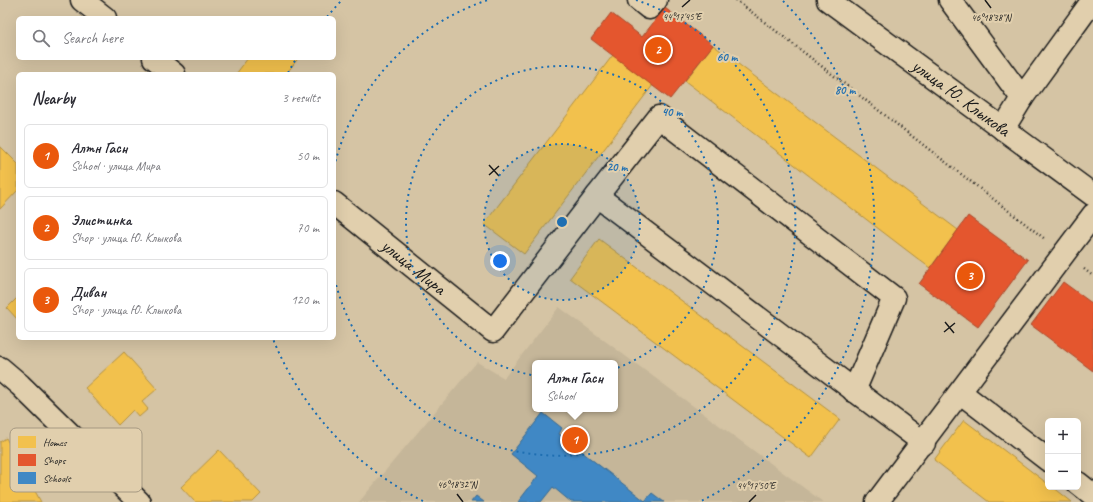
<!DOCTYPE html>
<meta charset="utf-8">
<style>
:root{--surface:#fff;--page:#f7f7f7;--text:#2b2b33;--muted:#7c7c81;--line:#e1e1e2;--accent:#ea580c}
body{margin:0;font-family:Caveat,sans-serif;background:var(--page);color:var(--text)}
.controls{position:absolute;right:12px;bottom:12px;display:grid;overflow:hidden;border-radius:6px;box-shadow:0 4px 16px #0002}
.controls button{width:36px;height:36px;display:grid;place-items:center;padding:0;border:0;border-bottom:1px solid var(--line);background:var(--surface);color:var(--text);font:20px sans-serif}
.you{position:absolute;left:500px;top:261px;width:14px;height:14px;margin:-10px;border:3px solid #fff;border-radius:50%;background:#1a73e8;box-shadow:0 0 0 6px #1a73e833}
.badge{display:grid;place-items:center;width:26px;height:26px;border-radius:50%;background:var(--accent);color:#fff;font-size:13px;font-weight:700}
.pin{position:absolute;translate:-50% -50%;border:2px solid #fff;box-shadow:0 1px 4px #0006}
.popup{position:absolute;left:532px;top:360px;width:86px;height:52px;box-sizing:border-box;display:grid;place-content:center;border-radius:6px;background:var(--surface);filter:drop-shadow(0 1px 3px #0005);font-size:13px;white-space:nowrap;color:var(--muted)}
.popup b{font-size:15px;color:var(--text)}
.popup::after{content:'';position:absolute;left:50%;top:100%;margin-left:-8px;border:8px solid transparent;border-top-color:var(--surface)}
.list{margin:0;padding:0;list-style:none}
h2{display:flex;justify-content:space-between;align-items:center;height:52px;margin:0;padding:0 16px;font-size:17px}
h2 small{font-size:13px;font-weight:400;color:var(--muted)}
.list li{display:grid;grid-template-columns:26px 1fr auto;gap:12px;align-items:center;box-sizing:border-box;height:64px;margin:0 8px 8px;padding:0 8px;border:1px solid var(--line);border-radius:6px}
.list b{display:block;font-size:15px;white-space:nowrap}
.list p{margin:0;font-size:13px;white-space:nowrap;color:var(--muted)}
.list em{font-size:13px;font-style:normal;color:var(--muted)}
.icon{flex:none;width:22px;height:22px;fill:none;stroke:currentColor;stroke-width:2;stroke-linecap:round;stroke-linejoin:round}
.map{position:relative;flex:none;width:1093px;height:502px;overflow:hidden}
.search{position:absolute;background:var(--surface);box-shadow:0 4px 16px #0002;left:16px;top:16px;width:320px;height:44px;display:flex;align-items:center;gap:10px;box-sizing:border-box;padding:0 14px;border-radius:6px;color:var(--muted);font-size:15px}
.panel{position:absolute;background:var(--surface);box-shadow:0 4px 16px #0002;left:16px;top:72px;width:320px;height:268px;border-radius:6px}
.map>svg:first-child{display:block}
.built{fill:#c5b699;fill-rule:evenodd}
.homes{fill:#f2c14e;stroke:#b2903f}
.shops{fill:#e4572e;stroke:#a84529}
.schools{fill:#3f88c5;stroke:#346892}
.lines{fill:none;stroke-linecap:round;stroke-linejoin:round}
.minor-casing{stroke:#1c1c1c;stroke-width:25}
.major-casing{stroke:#1c1c1c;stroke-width:25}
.path{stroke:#1c1c1c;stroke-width:2.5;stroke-dasharray:1 3;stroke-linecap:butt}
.minor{stroke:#e1cfad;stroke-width:22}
.major{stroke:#e1cfad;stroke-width:22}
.ticks{fill:none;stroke:#1c1c1c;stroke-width:1.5}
.ring{fill:none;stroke:#1f6fb2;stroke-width:2;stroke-dasharray:2 4}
.labels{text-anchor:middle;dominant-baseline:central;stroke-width:4;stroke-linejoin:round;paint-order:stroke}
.street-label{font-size:19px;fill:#1c1c1c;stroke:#e1cfad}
.key{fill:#e1cfad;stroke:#a69982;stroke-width:1}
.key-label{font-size:11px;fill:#1c1c1c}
.ticks-label{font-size:10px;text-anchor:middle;fill:#1c1c1c;stroke:#e1cfad;stroke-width:4;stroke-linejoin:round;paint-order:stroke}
.centre{fill:#1f6fb2;stroke:#e1cfad;stroke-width:2}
.ring-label{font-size:12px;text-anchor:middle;font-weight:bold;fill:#1f6fb2;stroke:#e1cfad;stroke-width:4;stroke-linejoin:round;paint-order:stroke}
</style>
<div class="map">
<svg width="1093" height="502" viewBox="0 0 1093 502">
<rect width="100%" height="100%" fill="#d5c4a4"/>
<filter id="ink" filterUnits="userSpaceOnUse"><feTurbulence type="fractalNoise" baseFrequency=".025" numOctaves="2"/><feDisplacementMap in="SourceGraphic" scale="8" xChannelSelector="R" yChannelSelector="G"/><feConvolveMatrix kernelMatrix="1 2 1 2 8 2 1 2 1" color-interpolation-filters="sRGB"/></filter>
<g filter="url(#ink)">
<path class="built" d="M559,307L823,502H359L477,362L504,378ZM535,363H615V409H535Z"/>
<g class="homes">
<polygon points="713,45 958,230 930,268 685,81"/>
<polygon points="613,55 653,85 524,254 484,224"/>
<polygon points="248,58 294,58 297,60 286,74 236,74"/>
<polygon points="0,146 18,164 18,190 0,209"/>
<polygon points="599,239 840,419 811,458 570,278"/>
<polygon points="18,297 18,320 7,308"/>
<polygon points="124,352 157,389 142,402 148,409 139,417 133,410 118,425 85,388"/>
<polygon points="964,420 1048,484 1048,487 1053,487 1072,502 989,502 934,460"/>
<polygon points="6,438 41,502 0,502 0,442"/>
<polygon points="219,450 261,494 253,502 195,502 181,487"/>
</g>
<g class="shops">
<polygon points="665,8 713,45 670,99 591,39 611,13 642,37"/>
<polygon points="968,216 1028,260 978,327 919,284"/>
<polygon points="1063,282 1093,304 1093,371 1031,325"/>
</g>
<g class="schools">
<polygon points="543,413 562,428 559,434 645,501 652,493 664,502 571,502 553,487 541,502 518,502 538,476 511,454"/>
<polygon points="476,496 484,502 471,502"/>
</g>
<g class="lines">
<g class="minor-casing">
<g id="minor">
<polyline points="82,0 105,18"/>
<polyline points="639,0 649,8 656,0"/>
<polyline points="950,0 1022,98"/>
<polyline points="154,58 174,74"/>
<polyline points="1003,129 1022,98 1093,0"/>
<polyline points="597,196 659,117 894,298 854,391"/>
<path id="s1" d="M334,203L493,331L597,196L924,443"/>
<polyline points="0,368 20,385 139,502"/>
<polyline points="961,393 1048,460"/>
<polyline points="1078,483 1093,495"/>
<polyline points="877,502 1093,215"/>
</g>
</g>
<g class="major-casing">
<g id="major">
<path id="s2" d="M828,0L1093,195"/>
</g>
</g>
<g class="path">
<polyline points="736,0 1045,239"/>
<polyline points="1084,269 1093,276"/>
</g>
<use href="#minor" class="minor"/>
<use href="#major" class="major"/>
</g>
</g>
<path class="ticks" d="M985,0L991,8M682,7L690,0M489,165L499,176M489,175L499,166M945,322L954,333M944,332L955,323M457,494L463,502M749,502L756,495"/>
<circle cx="562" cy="222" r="78" fill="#1f6fb2" fill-opacity=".12"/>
<g class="ring">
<circle cx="562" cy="222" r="78"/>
<circle cx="562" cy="222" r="156"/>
<path d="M334 167A234 234 0 0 1 488 0M636 0A234 234 0 1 1 334 277"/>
<path d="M423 501A312 312 0 0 1 273 339M288 73A312 312 0 0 1 296 59M327 17A312 312 0 0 1 341 1M783 1A312 312 0 0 1 701 501"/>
</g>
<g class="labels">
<g class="street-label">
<text stroke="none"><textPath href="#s2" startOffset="165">улица Ю. Клыкова</textPath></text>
<text stroke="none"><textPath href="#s1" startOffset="102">улица Мира</textPath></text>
</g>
</g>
<rect x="10" y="428" width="132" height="64" rx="6" class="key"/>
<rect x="18" y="436" width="18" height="12" fill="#f2c14e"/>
<rect x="18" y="454" width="18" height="12" fill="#e4572e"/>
<rect x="18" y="472" width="18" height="12" fill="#3f88c5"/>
<g class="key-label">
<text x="43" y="446">Homes</text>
<text x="43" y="464">Shops</text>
<text x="43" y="482">Schools</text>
</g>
<g class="ticks-label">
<text x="682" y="20">44°17'45"E</text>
<text x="991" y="21">46°18'38"N</text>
<text x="457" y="488">46°18'32"N</text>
<text x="756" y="489">44°17'50"E</text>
</g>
<circle cx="562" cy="222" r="6" class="centre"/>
<g class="ring-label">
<text x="727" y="61">60 m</text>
<text x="845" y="94">80 m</text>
<text x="672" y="116">40 m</text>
<text x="617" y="171">20 m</text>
</g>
</svg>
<div class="controls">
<button>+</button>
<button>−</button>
</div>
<div class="you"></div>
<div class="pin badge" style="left:575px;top:440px">1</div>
<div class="popup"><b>Алтн Гасн</b>School</div>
<div class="pin badge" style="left:658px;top:50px">2</div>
<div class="pin badge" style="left:970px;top:276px">3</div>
<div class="search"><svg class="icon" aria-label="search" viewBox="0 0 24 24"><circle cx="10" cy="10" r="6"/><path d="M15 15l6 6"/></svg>Search here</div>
<section class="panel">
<h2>Nearby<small>3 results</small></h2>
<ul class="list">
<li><span class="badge">1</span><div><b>Алтн Гасн</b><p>School · улица Мира</p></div><em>50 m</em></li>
<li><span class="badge">2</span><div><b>Элистинка</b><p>Shop · улица Ю. Клыкова</p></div><em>70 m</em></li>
<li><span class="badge">3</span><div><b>Диван</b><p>Shop · улица Ю. Клыкова</p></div><em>120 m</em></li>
</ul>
</section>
</div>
